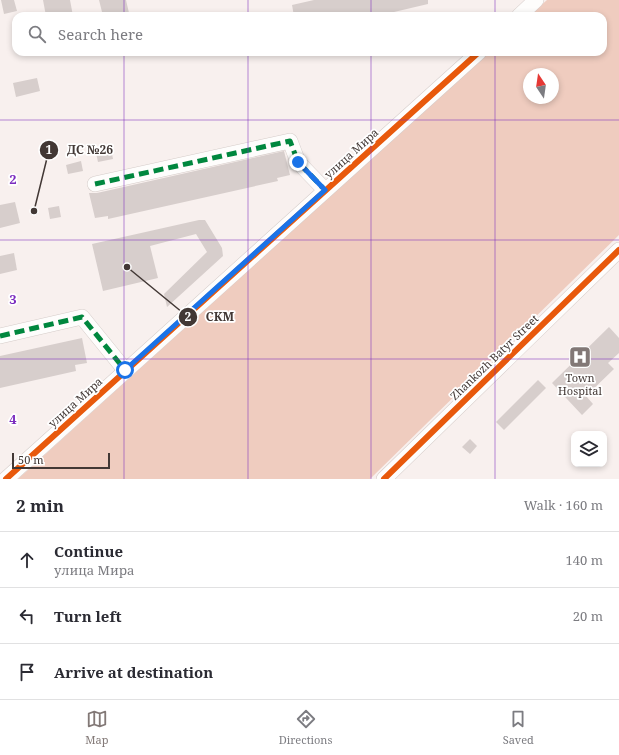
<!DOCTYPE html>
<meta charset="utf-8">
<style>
:root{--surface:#fff;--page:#f7f7f7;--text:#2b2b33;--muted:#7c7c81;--line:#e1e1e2;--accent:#827876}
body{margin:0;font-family:"Noto Serif",serif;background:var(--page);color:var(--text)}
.controls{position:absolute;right:12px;bottom:12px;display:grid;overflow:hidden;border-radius:8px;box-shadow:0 2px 6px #0003}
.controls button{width:36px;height:36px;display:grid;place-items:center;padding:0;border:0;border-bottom:1px solid var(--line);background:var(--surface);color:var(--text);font:20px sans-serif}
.compass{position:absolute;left:523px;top:68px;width:36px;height:36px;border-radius:50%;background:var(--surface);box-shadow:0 2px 6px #0003;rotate:347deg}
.scale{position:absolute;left:12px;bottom:10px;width:98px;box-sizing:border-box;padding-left:4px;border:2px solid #423835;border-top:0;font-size:11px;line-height:14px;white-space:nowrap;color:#423835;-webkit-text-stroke:3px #fff;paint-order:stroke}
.stop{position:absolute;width:12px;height:12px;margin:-9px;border:3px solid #1a73e8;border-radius:50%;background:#fff}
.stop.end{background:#1a73e8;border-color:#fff;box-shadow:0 1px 4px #0008}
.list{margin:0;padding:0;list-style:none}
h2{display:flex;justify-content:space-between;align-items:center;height:52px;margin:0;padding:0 16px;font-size:17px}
h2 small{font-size:13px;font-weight:400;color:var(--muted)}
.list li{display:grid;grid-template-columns:26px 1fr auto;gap:12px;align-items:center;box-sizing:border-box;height:56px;padding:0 16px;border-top:1px solid var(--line)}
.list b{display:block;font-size:15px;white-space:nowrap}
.list p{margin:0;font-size:13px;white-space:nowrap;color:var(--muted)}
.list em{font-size:13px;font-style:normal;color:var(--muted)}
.icon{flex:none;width:22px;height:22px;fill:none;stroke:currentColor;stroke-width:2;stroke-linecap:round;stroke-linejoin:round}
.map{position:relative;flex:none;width:619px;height:479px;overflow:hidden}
.search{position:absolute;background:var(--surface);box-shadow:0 2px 6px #0003;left:12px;right:12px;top:12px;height:44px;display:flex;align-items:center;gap:10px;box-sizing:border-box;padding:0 14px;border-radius:12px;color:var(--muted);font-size:15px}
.sheet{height:220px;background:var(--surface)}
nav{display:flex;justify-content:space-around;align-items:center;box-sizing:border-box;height:56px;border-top:1px solid var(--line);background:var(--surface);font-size:11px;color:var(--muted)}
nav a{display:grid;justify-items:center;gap:2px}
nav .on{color:var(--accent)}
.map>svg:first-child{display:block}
.forest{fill:#efccbf;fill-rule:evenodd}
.building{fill:#d7cecc}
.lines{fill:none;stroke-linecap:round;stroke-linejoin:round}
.street-casing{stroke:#d5ccc9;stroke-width:16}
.street{stroke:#fefdfc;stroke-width:15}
.quiet{stroke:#00873e;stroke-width:5;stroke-dasharray:10 5;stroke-linecap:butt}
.cycleway-casing{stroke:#fff;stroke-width:8}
.cycleway{stroke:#e8590c;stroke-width:6}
.route{stroke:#1a73e8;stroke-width:5}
.grid{fill:none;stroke:#7b2cbf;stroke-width:1;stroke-opacity:0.55}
.labels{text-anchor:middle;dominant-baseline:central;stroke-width:3.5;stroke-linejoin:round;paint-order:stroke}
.street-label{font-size:11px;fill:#423835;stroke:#fff}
.poi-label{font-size:11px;fill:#423835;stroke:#fff}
.grid-label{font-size:13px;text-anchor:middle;font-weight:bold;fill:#7b2cbf;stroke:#fff;stroke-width:3.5;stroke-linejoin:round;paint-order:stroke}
.leader{fill:none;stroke:#423835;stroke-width:1.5}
.callout-dot{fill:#423835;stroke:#fff;stroke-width:1.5}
.mark-label{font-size:12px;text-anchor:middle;font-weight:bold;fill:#fff}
.callout-label{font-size:12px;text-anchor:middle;font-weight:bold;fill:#423835;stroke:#fff;stroke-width:3.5;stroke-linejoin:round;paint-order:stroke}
</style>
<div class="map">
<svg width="619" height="479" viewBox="0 0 619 479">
<rect width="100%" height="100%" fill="#f8f0ee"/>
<path class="forest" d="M547,0H619V235L370,479H18L489,52H603V16H529ZM529,74H553V98H529Z"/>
<g class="building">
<polygon points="1,0 14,0 17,11 4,14"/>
<polygon points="43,0 70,0 73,16 46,16"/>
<polygon points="99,0 126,0 129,13 114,16 103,16"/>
<polygon points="314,0 428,0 428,4 377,16 294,16 292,5"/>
<polygon points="37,78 40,91 16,97 13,83"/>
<polygon points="111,149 113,159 98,162 96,153"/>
<polygon points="284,151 290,175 277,178 278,181 108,219 108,216 95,218 89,193 97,193"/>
<polygon points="81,161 83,171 68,174 66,165"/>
<polygon points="15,202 20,223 0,228 0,205"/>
<polygon points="59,206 61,217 50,219 48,208"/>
<polygon points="199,220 205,220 222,248 223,256 167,307 164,294 207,252 196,234 150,246 158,278 103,291 92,244"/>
<polygon points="14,253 17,270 0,274 0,256"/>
<polygon points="609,327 619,338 619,353 608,363 614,369 586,396 593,404 582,415 552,383"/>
<polygon points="82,338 87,363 75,365 76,371 0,388 0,356"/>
<polygon points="538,380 546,388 504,430 496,422"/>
<polygon points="470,439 477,446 470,454 462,447"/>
</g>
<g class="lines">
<g class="street-casing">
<g id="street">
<polyline points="519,16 536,0"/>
<polyline points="95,184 290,141 298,162 325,190"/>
<polyline points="0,336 82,317 125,370"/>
<polyline points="6,479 479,52"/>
<polyline points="384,479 619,250"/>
</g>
</g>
<use href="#street" class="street"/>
<g class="quiet">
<polyline points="95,184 290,141 298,162 325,190"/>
<polyline points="0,336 82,317 125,370"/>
</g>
<g class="cycleway-casing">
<g id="cycleway">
<polyline points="6,479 479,52"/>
<polyline points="384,479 619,250"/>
</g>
</g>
<use href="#cycleway" class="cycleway"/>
</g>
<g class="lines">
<polyline class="route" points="125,370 325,190 298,162"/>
</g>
<path class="grid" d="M124,0V16M248,0V16M371,0V16M495,0V16M124,52V479M248,52V479M371,52V479M495,52V479M0,120H619M0,240H619M0,359H619"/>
<defs>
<g id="hospital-square" transform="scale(1.15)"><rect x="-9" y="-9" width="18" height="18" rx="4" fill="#827876" stroke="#fff"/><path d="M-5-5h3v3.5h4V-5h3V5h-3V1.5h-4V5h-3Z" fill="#fff"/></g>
</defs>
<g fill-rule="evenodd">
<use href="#hospital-square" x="580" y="357"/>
</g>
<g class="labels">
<g class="street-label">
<text transform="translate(351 153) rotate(-42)">улица Мира</text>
<text transform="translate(494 357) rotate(-44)">Zhankozh Batyr Street</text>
<text transform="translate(75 402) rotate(-42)">улица Мира</text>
</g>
<g class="poi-label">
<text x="580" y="377">Town<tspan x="580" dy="13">Hospital</tspan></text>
</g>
</g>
<g class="grid-label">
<text x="13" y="184">2</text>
<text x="13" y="304">3</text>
<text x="13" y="424">4</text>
</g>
<path class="leader" d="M34 211L49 150M127 267L188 317"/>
<g class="callout-dot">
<circle cx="34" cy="211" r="4"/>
<circle cx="127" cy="267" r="4"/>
<circle cx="49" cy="150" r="10"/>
<circle cx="188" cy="317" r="10"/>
</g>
<g class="mark-label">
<text x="49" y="154">1</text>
<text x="188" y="321">2</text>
</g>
<g class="callout-label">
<text x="90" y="154">ДС №26</text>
<text x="220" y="321">СКМ</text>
</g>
</svg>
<div class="controls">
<button><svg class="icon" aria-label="layers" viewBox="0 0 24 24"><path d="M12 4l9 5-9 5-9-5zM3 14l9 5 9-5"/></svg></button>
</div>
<svg class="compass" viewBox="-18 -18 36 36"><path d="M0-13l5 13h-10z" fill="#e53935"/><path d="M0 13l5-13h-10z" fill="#7c7c81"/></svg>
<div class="scale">50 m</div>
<div class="stop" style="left:125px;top:370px"></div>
<div class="stop end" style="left:298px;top:162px"></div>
<div class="search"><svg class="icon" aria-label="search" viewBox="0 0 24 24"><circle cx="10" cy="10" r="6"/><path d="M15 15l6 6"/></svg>Search here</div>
</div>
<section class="sheet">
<h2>2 min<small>Walk · 160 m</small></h2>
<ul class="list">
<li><svg class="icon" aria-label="ahead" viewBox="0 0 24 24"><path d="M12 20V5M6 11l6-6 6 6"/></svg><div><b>Continue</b><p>улица Мира</p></div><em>140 m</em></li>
<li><svg class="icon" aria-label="left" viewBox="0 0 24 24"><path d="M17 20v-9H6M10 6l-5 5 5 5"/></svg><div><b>Turn left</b></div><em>20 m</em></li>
<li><svg class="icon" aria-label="arrive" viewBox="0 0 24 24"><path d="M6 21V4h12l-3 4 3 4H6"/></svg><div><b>Arrive at destination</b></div></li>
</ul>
</section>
<nav>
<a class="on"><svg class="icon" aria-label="map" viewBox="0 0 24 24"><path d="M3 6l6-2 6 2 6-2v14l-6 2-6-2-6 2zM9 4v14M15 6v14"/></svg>Map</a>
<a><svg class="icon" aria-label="directions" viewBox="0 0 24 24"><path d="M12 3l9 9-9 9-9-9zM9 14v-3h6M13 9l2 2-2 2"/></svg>Directions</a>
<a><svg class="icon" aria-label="saved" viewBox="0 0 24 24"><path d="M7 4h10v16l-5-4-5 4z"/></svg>Saved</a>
</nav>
